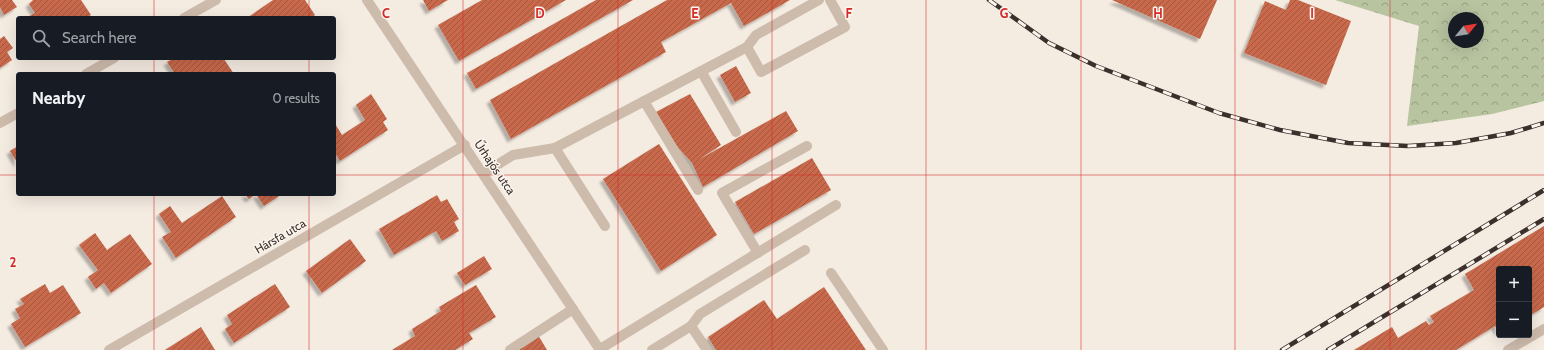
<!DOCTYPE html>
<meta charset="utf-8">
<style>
:root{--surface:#171b24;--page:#242831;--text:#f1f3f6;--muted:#9ea1a6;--line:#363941}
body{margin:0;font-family:Cabin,sans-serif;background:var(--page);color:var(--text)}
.controls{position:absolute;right:12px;bottom:12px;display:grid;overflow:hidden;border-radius:4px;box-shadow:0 4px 16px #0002}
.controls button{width:36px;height:36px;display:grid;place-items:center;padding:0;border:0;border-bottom:1px solid var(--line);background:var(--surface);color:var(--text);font:20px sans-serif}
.compass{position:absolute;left:1448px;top:12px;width:36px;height:36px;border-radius:50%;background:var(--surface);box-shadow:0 4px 16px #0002;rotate:60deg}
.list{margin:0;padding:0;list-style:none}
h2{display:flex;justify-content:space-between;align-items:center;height:52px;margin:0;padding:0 16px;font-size:17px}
h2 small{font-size:13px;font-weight:400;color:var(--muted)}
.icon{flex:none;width:22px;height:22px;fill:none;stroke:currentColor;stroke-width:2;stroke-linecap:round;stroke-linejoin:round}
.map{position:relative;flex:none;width:1544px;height:350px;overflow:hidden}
.search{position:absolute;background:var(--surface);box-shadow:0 4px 16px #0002;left:16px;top:16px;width:320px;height:44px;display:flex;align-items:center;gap:10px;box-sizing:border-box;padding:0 14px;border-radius:4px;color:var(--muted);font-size:15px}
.panel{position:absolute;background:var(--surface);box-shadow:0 4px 16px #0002;left:16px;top:72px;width:320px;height:124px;border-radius:4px}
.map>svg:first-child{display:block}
.forest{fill:url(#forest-crowns);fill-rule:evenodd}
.building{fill:url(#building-hatch);filter:url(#shadow)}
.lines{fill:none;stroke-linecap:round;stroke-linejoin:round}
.service{stroke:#cdbbac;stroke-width:10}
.minor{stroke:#cdbbac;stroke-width:10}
.rail-casing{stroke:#3b302b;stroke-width:4.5}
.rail{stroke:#fbf5ee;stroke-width:3;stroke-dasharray:9;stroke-linecap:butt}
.grid{fill:none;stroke:#d62828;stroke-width:1;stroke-opacity:0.55}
.labels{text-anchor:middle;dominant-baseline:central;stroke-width:3;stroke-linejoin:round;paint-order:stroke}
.street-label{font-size:12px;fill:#3b302b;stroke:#fbf5ee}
.grid-label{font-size:13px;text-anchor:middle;font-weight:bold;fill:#d62828;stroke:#fbf5ee;stroke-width:3;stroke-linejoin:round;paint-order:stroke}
</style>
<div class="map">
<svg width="1544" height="350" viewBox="0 0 1544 350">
<defs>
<pattern id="forest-crowns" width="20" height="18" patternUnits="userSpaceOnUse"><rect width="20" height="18" fill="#b8c4a0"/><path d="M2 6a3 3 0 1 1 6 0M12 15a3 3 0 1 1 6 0" fill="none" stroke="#97a083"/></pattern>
<pattern id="building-hatch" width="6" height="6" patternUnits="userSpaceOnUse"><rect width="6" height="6" fill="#c8694b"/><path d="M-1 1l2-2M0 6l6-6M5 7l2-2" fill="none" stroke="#a4573f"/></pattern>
<filter id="shadow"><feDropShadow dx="-3.5" dy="3.5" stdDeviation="1" flood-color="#0004"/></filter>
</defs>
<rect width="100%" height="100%" fill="#f4ebe1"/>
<path class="forest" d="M1335,0H1544V101L1492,114L1407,126L1419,26ZM1454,18H1478V42H1454Z"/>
<g class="building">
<polygon points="0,0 12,0 17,7 4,15 0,7"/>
<polygon points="33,0 81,0 91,15 86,18 26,18 35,13 29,4"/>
<polygon points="273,0 305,0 315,15 311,18 247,18"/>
<polygon points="423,0 448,0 429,11"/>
<polygon points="482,0 566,0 459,61 438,25"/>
<polygon points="596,0 633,0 476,89 467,73"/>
<polygon points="667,0 790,0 744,26 731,3 661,42 666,52 511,139 490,100"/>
<polygon points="1112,0 1217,0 1200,39"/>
<polygon points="1290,0 1298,0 1351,21 1326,85 1244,53 1265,1 1286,10"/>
<polygon points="4,36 13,48 7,52 12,60 0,68 0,39"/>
<polygon points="174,58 226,58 224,59 234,74 175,74 167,62"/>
<polygon points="736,66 751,93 735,102 720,75"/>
<polygon points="371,94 387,119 383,122 388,130 340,161 334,151 334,122 342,135 365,120 356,105"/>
<polygon points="690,94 721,145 698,160 786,111 798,131 703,187 692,163 674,143 656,112"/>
<polygon points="659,144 717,235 661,271 603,179"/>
<polygon points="18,146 18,164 10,151"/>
<polygon points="812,158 831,190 754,234 735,202"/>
<polygon points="245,194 282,194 264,206 256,194 249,199"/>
<polygon points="437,195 441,202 447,199 459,219 454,222 459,231 442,241 436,231 394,255 379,229"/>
<polygon points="222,196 236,217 176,258 162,237 171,232 159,214 170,206 182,223"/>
<polygon points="1544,226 1544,307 1529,316 1529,269 1499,269 1499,333 1495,326 1456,350 1354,350 1392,327 1398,338 1426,321 1429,325 1434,322 1430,316 1474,290 1465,274"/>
<polygon points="95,233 107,250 130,234 152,264 111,293 104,283 96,289 88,277 98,270 79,245"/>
<polygon points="350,239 366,261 322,293 306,271"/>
<polygon points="484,256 492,269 465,285 457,273"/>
<polygon points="45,284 50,293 63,285 81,313 25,347 11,324 20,318 15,309 24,304 20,299"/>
<polygon points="275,284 290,307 234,343 225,329 232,324 227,315"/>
<polygon points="476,285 496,317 469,333 473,339 455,350 392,350 415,336 412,329 441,311 439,307"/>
<polygon points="824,287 866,350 716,350 708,337 764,300 777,319"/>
<polygon points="201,327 215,350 165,350"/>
<polygon points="538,335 547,350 514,350"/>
</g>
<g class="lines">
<g class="service">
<polyline points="747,47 761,72 845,27 830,0"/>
<polyline points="701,71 736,132"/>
<polyline points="644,101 698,190"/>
<polyline points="555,148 605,226"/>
<polyline points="484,173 513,155 555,148 747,47 756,35 819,0"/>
<polyline points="758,253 722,193 807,146"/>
<polyline points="831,273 883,350"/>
<polyline points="691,326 707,350"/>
<polyline points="600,349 836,205"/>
<polyline points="510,350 573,309"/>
<polyline points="652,350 691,326 700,314 805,250"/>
<polyline points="1508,350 1544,329"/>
</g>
<g class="minor">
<polyline points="367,0 600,350"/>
<polyline points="184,18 216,0"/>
<polyline points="86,74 114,58"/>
<polyline points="0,123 18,113"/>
<polyline points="109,350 465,145"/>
</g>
<g class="rail-casing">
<g id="rail">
<polyline points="989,0 1049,43 1096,66 1219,113 1280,130 1348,143 1408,146 1456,143 1511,133 1544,123"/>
<polyline points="1282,350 1544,190"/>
<polyline points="1328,350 1544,219"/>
</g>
</g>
<use href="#rail" class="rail"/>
</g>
<path class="grid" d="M154,0V18M309,0V18M463,0V350M618,0V350M772,0V350M926,0V350M1081,0V350M1235,0V350M1390,0V350M154,58V74M309,58V74M0,175H18M334,175H1544M154,194V350M309,194V350"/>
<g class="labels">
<g class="street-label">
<text transform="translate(495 167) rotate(56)">Űrhajós utca</text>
<text transform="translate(280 236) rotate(-30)">Hársfa utca</text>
</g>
</g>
<g class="grid-label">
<text x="386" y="18">C</text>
<text x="540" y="18">D</text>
<text x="695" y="18">E</text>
<text x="849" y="18">F</text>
<text x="1004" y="18">G</text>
<text x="1158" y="18">H</text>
<text x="1312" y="18">I</text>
<text x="13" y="267">2</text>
</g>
</svg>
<div class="controls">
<button>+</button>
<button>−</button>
</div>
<svg class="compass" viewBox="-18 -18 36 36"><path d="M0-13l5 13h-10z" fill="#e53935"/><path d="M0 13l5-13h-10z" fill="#9ea1a6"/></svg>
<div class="search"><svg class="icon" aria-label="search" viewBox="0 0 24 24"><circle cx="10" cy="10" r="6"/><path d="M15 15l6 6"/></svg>Search here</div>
<section class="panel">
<h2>Nearby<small>0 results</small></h2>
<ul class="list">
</ul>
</section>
</div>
